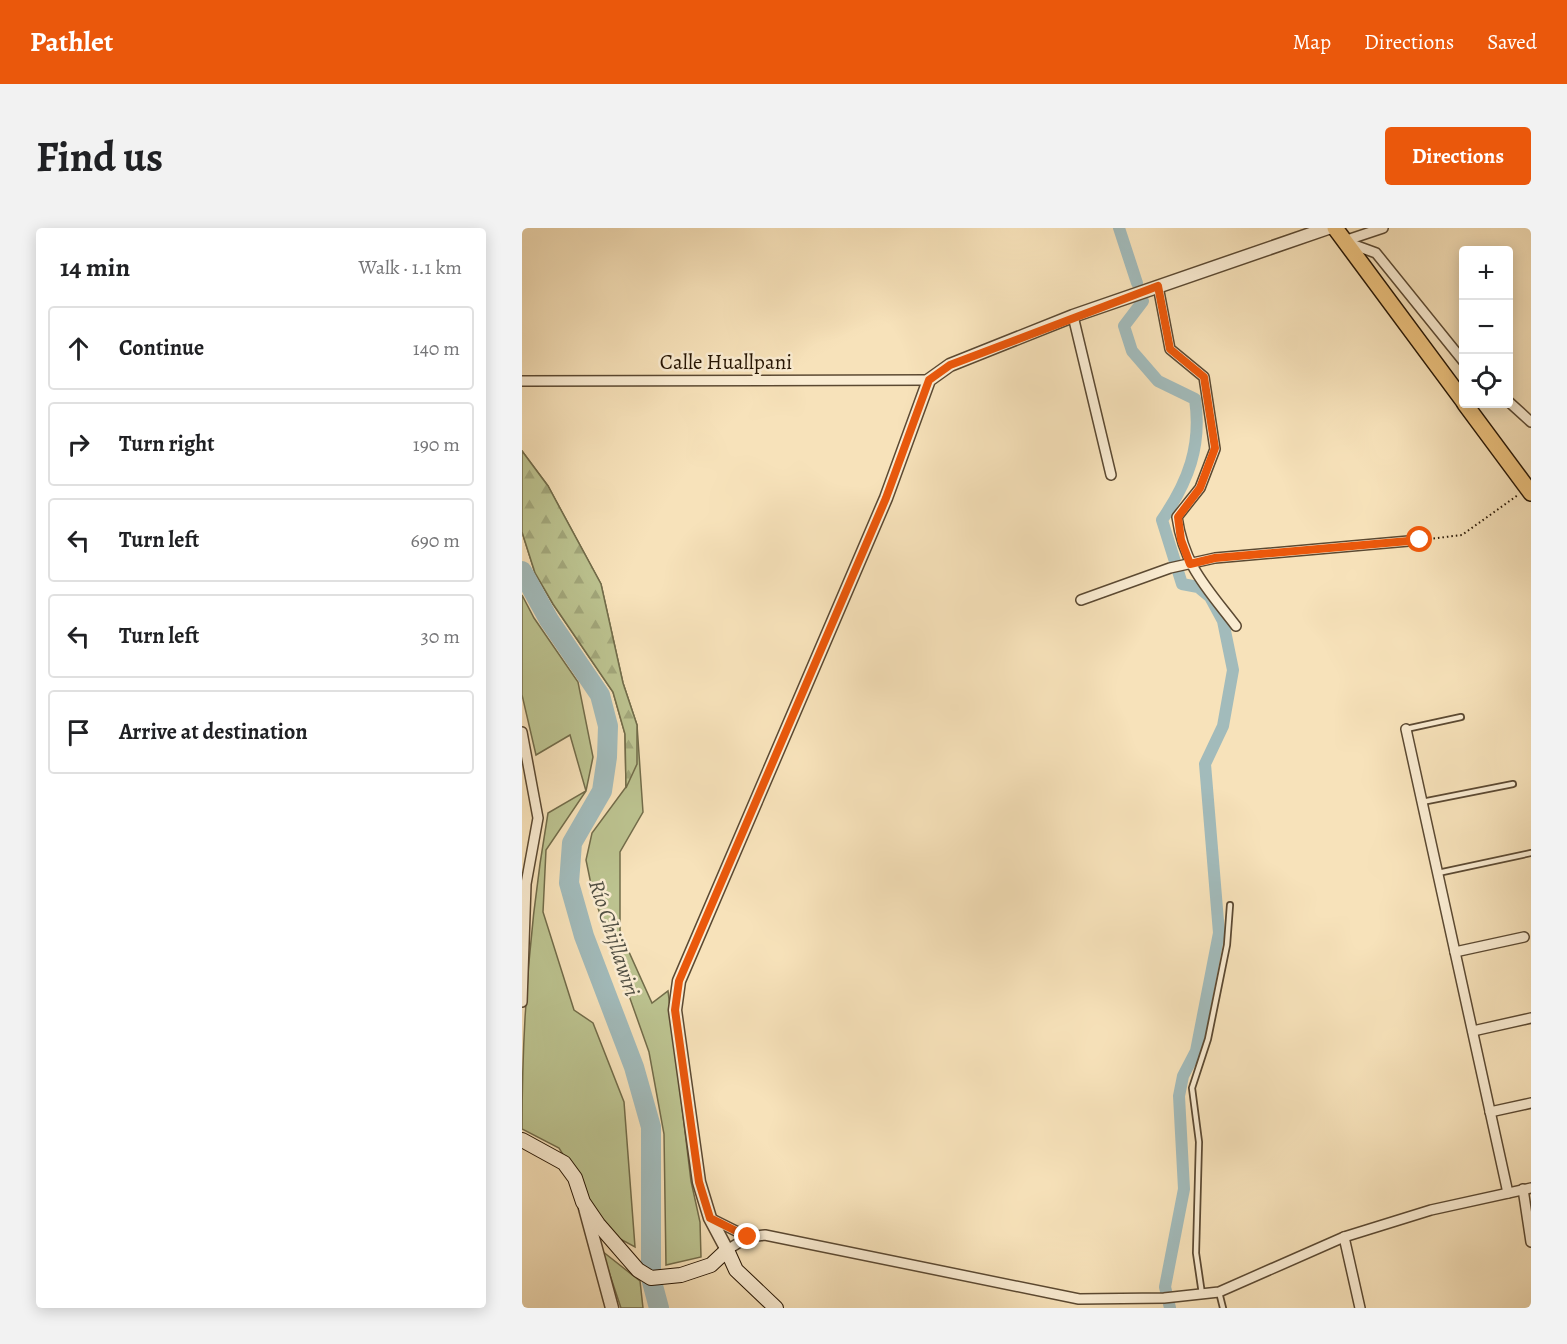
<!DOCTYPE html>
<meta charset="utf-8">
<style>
:root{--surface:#fff;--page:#f2f2f2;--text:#202124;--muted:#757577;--line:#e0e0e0;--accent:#ea580c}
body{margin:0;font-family:Alegreya,serif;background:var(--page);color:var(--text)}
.controls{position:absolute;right:18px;top:18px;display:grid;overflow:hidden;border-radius:6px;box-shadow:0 3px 15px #0003}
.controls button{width:54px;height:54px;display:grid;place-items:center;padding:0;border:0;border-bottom:2px solid var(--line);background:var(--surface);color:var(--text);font:30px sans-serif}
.stop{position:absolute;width:18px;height:18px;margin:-14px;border:4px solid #ea580c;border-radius:50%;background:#fff}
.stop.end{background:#ea580c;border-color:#fff;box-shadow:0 2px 6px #0008}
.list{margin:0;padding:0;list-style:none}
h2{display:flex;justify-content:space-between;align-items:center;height:78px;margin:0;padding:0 24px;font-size:26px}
h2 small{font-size:20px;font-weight:400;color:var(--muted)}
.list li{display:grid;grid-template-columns:39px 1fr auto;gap:18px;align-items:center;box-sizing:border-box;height:84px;margin:0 12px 12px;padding:0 12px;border:2px solid var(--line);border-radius:6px}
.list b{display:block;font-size:22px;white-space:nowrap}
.list em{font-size:20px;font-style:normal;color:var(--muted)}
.icon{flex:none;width:33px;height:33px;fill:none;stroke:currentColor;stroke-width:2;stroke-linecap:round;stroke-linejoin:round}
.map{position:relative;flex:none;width:1009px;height:1080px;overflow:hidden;border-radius:6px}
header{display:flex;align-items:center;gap:36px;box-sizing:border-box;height:84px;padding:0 30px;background:var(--accent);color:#fff}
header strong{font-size:28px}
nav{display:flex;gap:33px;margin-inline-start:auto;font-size:21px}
.intro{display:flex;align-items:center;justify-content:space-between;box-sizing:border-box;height:144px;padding:0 36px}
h1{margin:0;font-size:42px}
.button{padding:15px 27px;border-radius:6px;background:var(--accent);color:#fff;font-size:21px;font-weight:700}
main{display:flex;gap:36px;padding:0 36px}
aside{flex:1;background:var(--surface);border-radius:6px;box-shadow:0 3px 15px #0003}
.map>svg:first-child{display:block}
.green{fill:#bcc390;stroke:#726c4a;stroke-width:1.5}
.forest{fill:url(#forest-firs);stroke:#726c4a;stroke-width:1.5}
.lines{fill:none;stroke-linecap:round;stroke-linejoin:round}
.canal{stroke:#a2bbbb;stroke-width:12}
.river{stroke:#a2bbbb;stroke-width:20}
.service-casing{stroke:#5b4932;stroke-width:8}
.minor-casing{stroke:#5b4932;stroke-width:12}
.tertiary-casing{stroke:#5b4932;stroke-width:15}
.secondary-casing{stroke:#271604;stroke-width:16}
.primary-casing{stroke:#271604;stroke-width:18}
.path{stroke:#271604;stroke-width:2;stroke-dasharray:1.5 3;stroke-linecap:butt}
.service{stroke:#faecd2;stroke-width:4.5}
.minor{stroke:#faecd2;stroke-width:9}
.tertiary{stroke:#faecd2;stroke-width:12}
.secondary{stroke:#faecd2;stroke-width:14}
.primary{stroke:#ecc17d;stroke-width:15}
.route{stroke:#ea580c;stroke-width:8}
.labels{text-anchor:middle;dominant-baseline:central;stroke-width:5;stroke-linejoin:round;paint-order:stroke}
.street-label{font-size:21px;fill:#271604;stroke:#faecd2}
.water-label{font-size:22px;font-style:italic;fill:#525044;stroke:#faecd2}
</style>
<header>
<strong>Pathlet</strong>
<nav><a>Map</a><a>Directions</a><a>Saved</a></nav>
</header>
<div class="intro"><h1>Find us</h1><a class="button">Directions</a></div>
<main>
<aside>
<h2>14 min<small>Walk · 1.1 km</small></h2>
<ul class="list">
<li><svg class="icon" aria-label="ahead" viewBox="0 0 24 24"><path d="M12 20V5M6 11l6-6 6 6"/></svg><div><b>Continue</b></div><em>140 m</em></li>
<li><svg class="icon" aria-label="right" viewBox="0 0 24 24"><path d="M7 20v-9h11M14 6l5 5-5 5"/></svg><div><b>Turn right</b></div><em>190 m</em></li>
<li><svg class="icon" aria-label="left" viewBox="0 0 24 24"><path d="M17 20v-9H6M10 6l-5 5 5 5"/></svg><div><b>Turn left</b></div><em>690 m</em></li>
<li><svg class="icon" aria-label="left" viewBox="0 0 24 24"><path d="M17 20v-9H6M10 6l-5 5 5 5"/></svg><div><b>Turn left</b></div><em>30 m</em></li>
<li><svg class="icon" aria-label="arrive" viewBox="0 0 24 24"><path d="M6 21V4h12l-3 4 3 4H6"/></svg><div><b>Arrive at destination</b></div></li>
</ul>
</aside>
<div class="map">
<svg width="1009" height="1080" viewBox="0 0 1009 1080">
<defs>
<pattern id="forest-firs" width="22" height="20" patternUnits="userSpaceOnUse" patternTransform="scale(1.5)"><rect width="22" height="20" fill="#bcc390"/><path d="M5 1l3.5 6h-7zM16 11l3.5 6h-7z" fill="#a2a77b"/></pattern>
</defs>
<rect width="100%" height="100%" fill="#f7e2ba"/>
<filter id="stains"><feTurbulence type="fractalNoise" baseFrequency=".00333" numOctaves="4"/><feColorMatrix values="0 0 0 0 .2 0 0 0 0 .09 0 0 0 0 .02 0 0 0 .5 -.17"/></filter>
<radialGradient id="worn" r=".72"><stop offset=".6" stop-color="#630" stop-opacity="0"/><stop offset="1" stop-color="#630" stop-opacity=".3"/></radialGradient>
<g class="green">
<polygon points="0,223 26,258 79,356 101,455 115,497 121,584 98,624 98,704 130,775 146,763 169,953 178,994 179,1029 144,1037 142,906 127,824 71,666 64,632 70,605 104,559 103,506 91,464 31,376 13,345 0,304"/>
<path d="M0,367L12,390L56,454L71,529L64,563L24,622L21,684L52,782L71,795L102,874L113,1019L74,998L61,958L37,920L0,901C0,795 8,689 26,585L64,563L48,507L14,527L0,467Z"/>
<polygon points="80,1023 118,1053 121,1080 99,1080"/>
</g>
<polygon class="forest" points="0,223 26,258 79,356 101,455 115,497 115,536 104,560 103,506 91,464 31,376 13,345 0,304"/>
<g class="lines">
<g class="canal">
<polyline points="597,0 615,55"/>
<path d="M621,73L602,98L610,123L636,153L673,171C680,218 666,254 640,292L660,356L676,359L688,369L701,393L711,442L701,498L683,536L697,705L674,823L661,848L657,868L662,961L643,1059L648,1080"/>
</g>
<polyline class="river" points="0,343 27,392 78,467 86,498 85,529 80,563 50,615 47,655 62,708 112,839 129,899 129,1050 137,1080"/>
<g class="service-casing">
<g id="service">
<polyline points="884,501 939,489"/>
<polyline points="900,574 991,556"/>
<polyline points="916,645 1009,625"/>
<polyline points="697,1064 701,1080"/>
<polyline points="680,1066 674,1025 677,914 670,860 686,811 705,717 708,677"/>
</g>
</g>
<g class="minor-casing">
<g id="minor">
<polyline points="822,13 861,0"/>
<polyline points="824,14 854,25 942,134"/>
<path d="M636,58L648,121L682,149L693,221L678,260L655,289C662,338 685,360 714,398"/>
<polyline points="551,88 589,247"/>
<polyline points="0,153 407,152"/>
<polyline points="987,174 1009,194"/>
<polyline points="559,372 648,340 693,330 898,312"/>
<polyline points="884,501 986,965"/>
<polyline points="0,504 16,590 4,656 0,774"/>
<polyline points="933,724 1002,709"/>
<polyline points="951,803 1009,790"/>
<polyline points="968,884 1009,875"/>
<polyline points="1001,961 1009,1014"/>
<polyline points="188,990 226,1009"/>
<polyline points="822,1009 838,1080"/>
<polyline points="205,1022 226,1009 243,1007 557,1071 642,1070 697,1064 822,1009 909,982 1009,960"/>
</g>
</g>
<g class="tertiary-casing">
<g id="tertiary">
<polyline points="63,980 90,1080"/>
<polyline points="205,1022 188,990 177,954 153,782 157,753 364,270 407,152 428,137 551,88 806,0"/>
</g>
</g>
<g class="secondary-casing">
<polyline id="secondary" points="0,912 42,935 53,950 61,974 76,996 116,1042 129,1050 159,1047 189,1037 205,1022 214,1042 254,1080"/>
</g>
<g class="primary-casing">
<g id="primary">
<polyline points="813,0 942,174"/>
<polyline points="943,176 1009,265"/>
</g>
</g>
<polyline class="path" points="907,311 940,307 996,267"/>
<use href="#service" class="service"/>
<use href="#minor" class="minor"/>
<use href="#tertiary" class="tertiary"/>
<use href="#secondary" class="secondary"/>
<use href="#primary" class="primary"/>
</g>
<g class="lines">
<polyline class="route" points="226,1009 188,990 177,954 153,782 157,753 364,270 407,152 428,137 636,58 648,121 682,149 693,220 678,260 656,289 659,312 668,336 693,330 898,312"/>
</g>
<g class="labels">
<g class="street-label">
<text x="204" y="134">Calle Huallpani</text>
</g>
<g class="water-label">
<text transform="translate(92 710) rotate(72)">Río Chijllawiri</text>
</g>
</g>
<rect width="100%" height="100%" filter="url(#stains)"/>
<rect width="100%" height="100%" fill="url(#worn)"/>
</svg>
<div class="controls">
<button>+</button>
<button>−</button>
<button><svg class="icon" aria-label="locate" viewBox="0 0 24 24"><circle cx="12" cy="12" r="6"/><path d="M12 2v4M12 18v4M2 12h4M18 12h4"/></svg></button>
</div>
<div class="stop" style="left:898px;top:312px"></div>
<div class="stop end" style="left:226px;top:1009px"></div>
</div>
</main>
